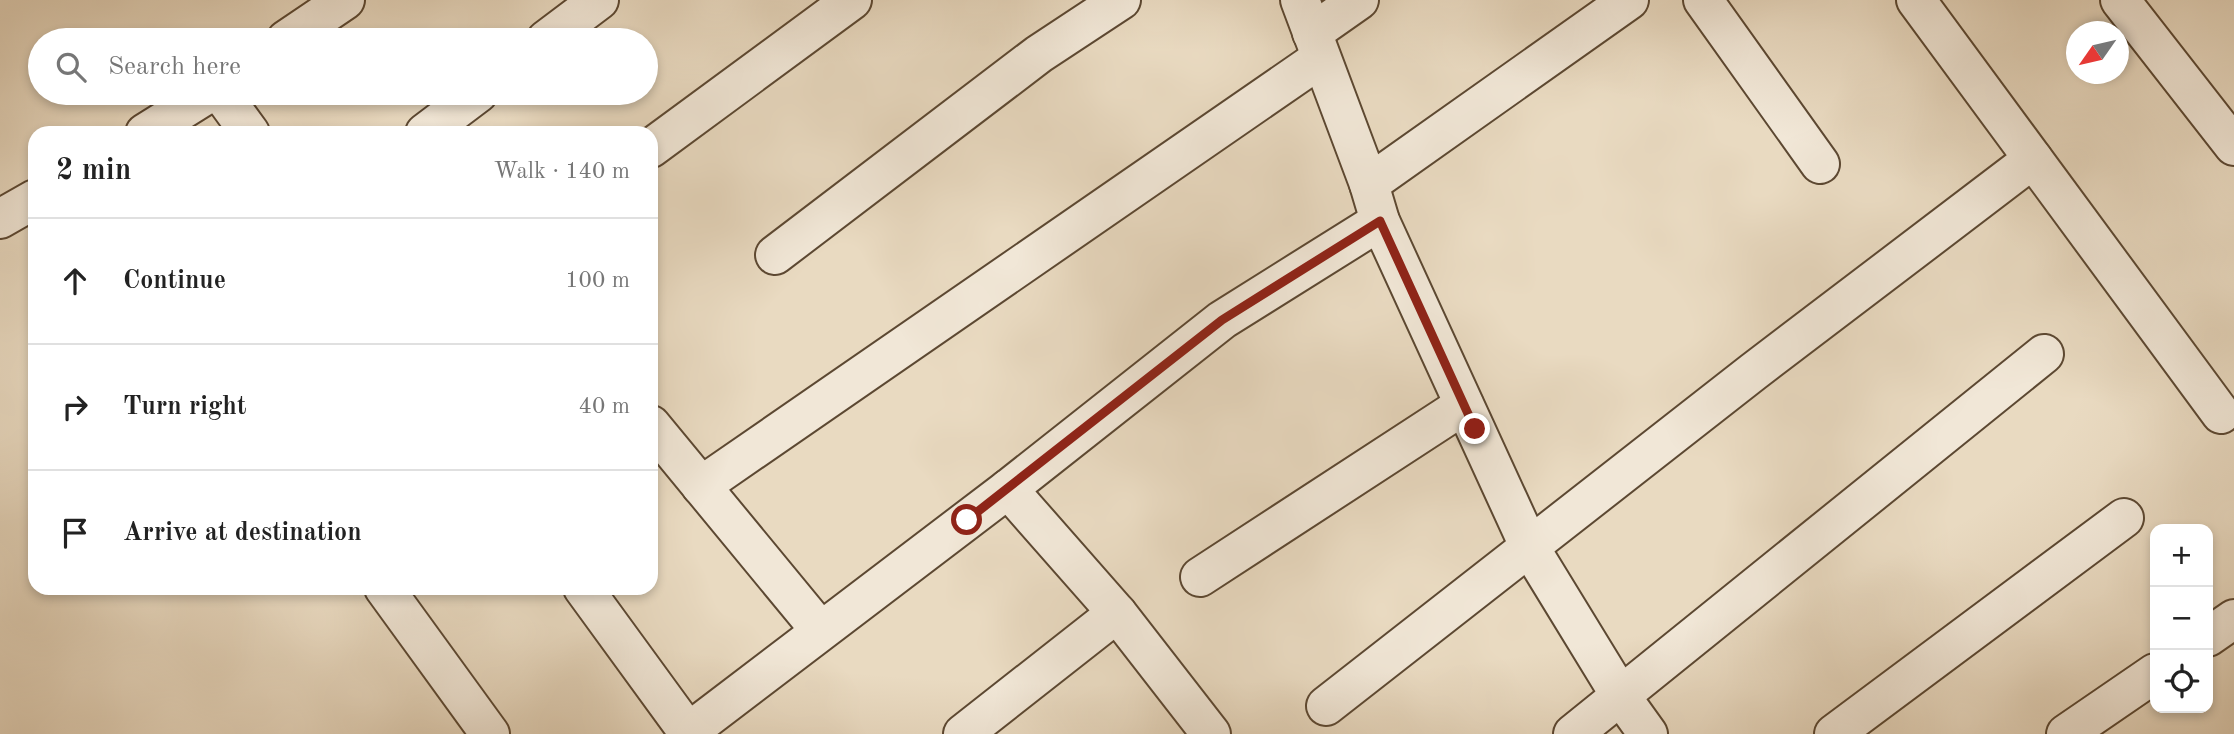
<!DOCTYPE html>
<meta charset="utf-8">
<style>
:root{--surface:#fff;--page:#f6f6f6;--text:#222;--muted:#767676;--line:#e0e0e0}
body{margin:0;font-family:"Old Standard TT",serif;background:var(--page);color:var(--text)}
.controls{position:absolute;right:21px;bottom:21px;display:grid;overflow:hidden;border-radius:14px;box-shadow:0 4px 10px #0003}
.controls button{width:63px;height:63px;display:grid;place-items:center;padding:0;border:0;border-bottom:2px solid var(--line);background:var(--surface);color:var(--text);font:35px sans-serif}
.compass{position:absolute;left:2066px;top:21px;width:63px;height:63px;border-radius:50%;background:var(--surface);box-shadow:0 4px 10px #0003;rotate:236deg}
.stop{position:absolute;width:21px;height:21px;margin:-16px;border:5px solid #8f2418;border-radius:50%;background:#fff}
.stop.end{background:#8f2418;border-color:#fff;box-shadow:0 2px 7px #0008}
.list{margin:0;padding:0;list-style:none}
h2{display:flex;justify-content:space-between;align-items:center;height:91px;margin:0;padding:0 28px;font-size:30px}
h2 small{font-size:23px;font-weight:400;color:var(--muted)}
.list li{display:grid;grid-template-columns:46px 1fr auto;gap:21px;align-items:center;box-sizing:border-box;height:126px;padding:0 28px;border-top:2px solid var(--line)}
.list b{display:block;font-size:26px;white-space:nowrap}
.list em{font-size:23px;font-style:normal;color:var(--muted)}
.icon{flex:none;width:38px;height:38px;fill:none;stroke:currentColor;stroke-width:2;stroke-linecap:round;stroke-linejoin:round}
.map{position:relative;flex:none;width:2234px;height:734px;overflow:hidden}
.search{position:absolute;background:var(--surface);box-shadow:0 4px 10px #0003;left:28px;top:28px;width:630px;height:77px;display:flex;align-items:center;gap:18px;box-sizing:border-box;padding:0 24px;border-radius:38px;color:var(--muted);font-size:26px}
.panel{position:absolute;background:var(--surface);box-shadow:0 4px 10px #0003;left:28px;top:126px;width:630px;height:469px;border-radius:21px}
.map>svg:first-child{display:block}
.lines{fill:none;stroke-linecap:round;stroke-linejoin:round}
.minor-casing{stroke:#5c4832;stroke-width:42}
.minor{stroke:#f1e7d7;stroke-width:38}
.route{stroke:#8f2418;stroke-width:9}
</style>
<div class="map">
<svg width="2234" height="734" viewBox="0 0 2234 734">
<rect width="100%" height="100%" fill="#e9dac1"/>
<filter id="stains"><feTurbulence type="fractalNoise" baseFrequency=".00286" numOctaves="4"/><feColorMatrix values="0 0 0 0 .2 0 0 0 0 .09 0 0 0 0 .02 0 0 0 .5 -.17"/></filter>
<radialGradient id="worn" r=".72"><stop offset=".6" stop-color="#630" stop-opacity="0"/><stop offset="1" stop-color="#630" stop-opacity=".3"/></radialGradient>
<g class="lines">
<g class="minor-casing">
<g id="minor">
<polyline points="1300,0 1369,184 1380,221 1530,548 1620,695 1648,734"/>
<polyline points="1703,0 1820,164"/>
<polyline points="1916,0 2221,414"/>
<polyline points="2120,0 2234,146"/>
<polyline points="1312,33 1359,0"/>
<polyline points="286,40 345,0"/>
<polyline points="546,40 599,0"/>
<polyline points="221,93 250,133"/>
<polyline points="145,133 209,93"/>
<polyline points="425,133 478,93"/>
<polyline points="651,148 852,0"/>
<polyline points="1369,184 1629,0"/>
<polyline points="0,219 35,199"/>
<polyline points="775,255 1039,54 1121,0"/>
<polyline points="651,425 820,630"/>
<polyline points="701,486 1321,58"/>
<polyline points="1008,489 1117,613 1211,734"/>
<polyline points="1200,577 1464,405"/>
<polyline points="384,588 490,734"/>
<polyline points="583,588 688,732"/>
<polyline points="2208,637 2234,619"/>
<polyline points="1326,706 1753,372 2033,159"/>
<polyline points="686,734 1008,489 1222,320 1380,221"/>
<polyline points="963,734 1117,613"/>
<polyline points="1573,734 2044,354"/>
<polyline points="1834,734 2124,518"/>
<polyline points="2066,734 2155,673"/>
</g>
</g>
<use href="#minor" class="minor"/>
</g>
<g class="lines">
<polyline class="route" points="967,520 1222,320 1380,221 1475,429"/>
</g>
<rect width="100%" height="100%" filter="url(#stains)"/>
<rect width="100%" height="100%" fill="url(#worn)"/>
</svg>
<div class="controls">
<button>+</button>
<button>−</button>
<button><svg class="icon" aria-label="locate" viewBox="0 0 24 24"><circle cx="12" cy="12" r="6"/><path d="M12 2v4M12 18v4M2 12h4M18 12h4"/></svg></button>
</div>
<svg class="compass" viewBox="-18 -18 36 36"><path d="M0-13l5 13h-10z" fill="#e53935"/><path d="M0 13l5-13h-10z" fill="#767676"/></svg>
<div class="stop" style="left:967px;top:520px"></div>
<div class="stop end" style="left:1475px;top:429px"></div>
<div class="search"><svg class="icon" aria-label="search" viewBox="0 0 24 24"><circle cx="10" cy="10" r="6"/><path d="M15 15l6 6"/></svg>Search here</div>
<section class="panel">
<h2>2 min<small>Walk · 140 m</small></h2>
<ul class="list">
<li><svg class="icon" aria-label="ahead" viewBox="0 0 24 24"><path d="M12 20V5M6 11l6-6 6 6"/></svg><div><b>Continue</b></div><em>100 m</em></li>
<li><svg class="icon" aria-label="right" viewBox="0 0 24 24"><path d="M7 20v-9h11M14 6l5 5-5 5"/></svg><div><b>Turn right</b></div><em>40 m</em></li>
<li><svg class="icon" aria-label="arrive" viewBox="0 0 24 24"><path d="M6 21V4h12l-3 4 3 4H6"/></svg><div><b>Arrive at destination</b></div></li>
</ul>
</section>
</div>
